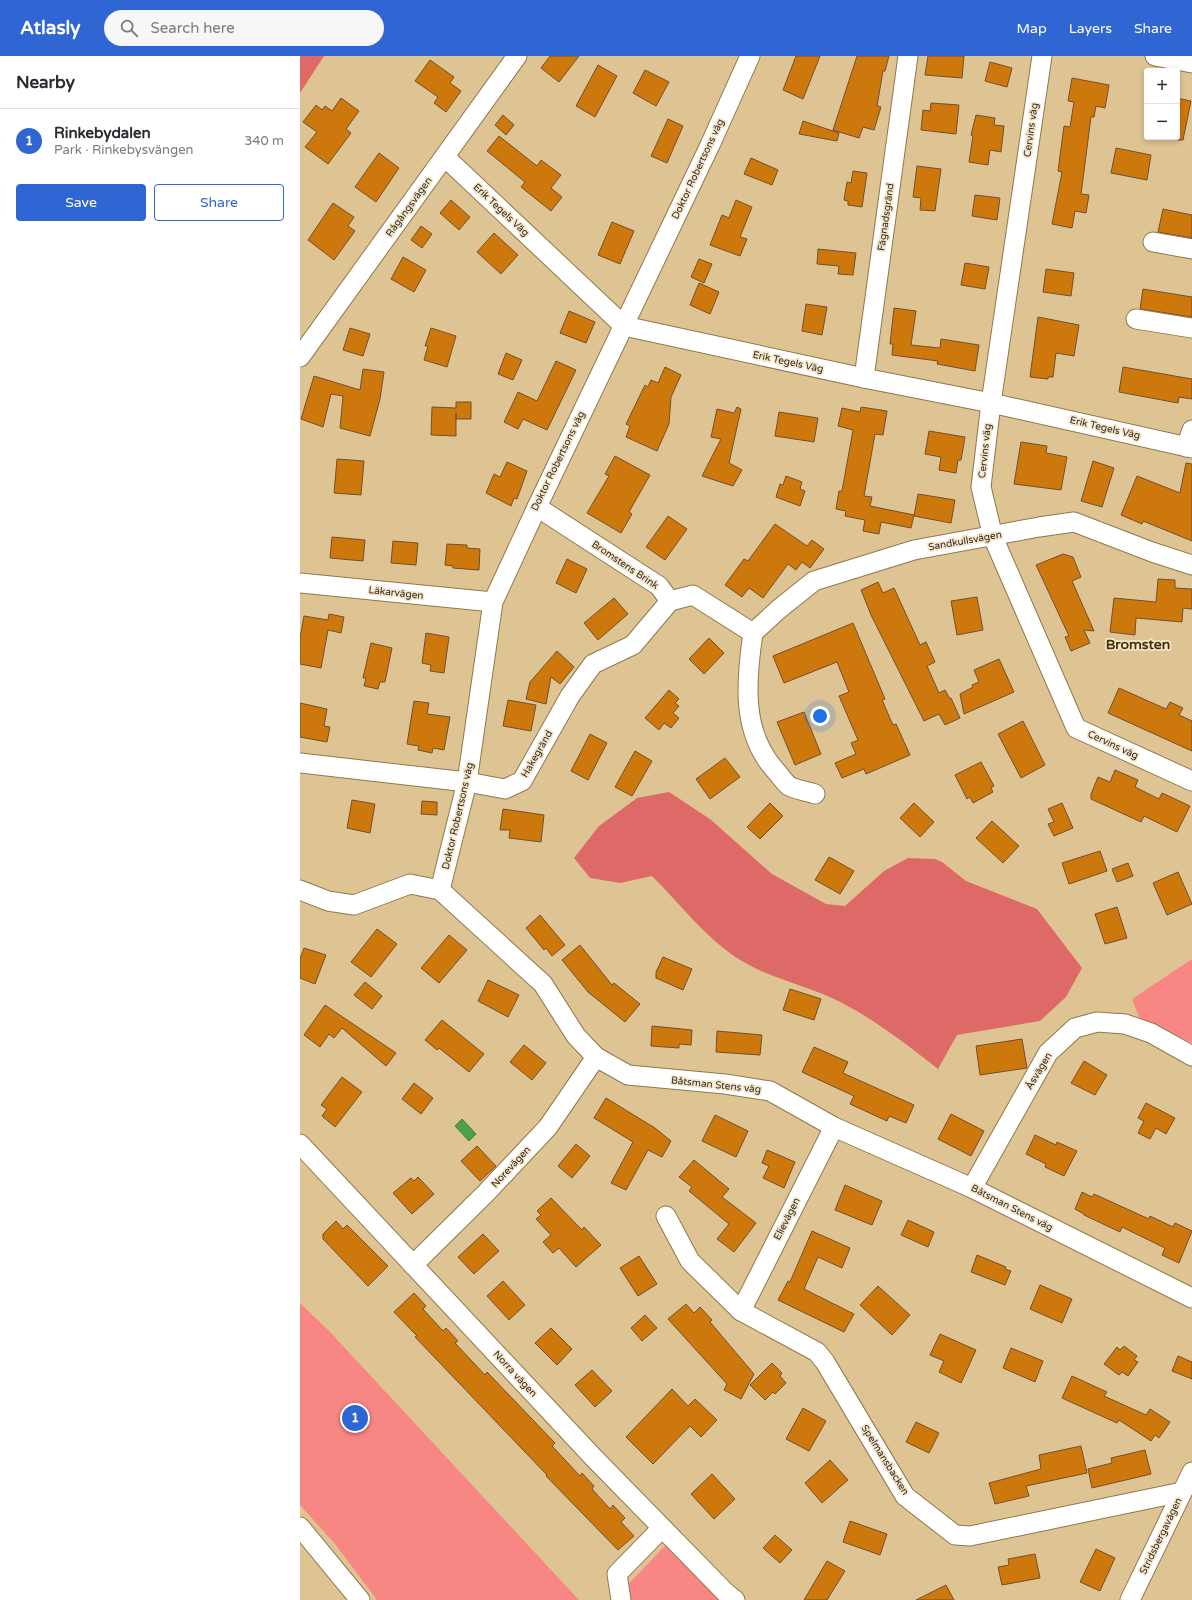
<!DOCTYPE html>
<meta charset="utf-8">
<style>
:root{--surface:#fff;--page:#f7f7f7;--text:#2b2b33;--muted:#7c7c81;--line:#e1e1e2;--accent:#3065d4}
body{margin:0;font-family:"Varela Round",sans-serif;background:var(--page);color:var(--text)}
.controls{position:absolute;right:12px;top:12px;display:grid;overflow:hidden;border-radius:4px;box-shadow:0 2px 6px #0003}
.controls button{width:36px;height:36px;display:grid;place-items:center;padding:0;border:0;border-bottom:1px solid var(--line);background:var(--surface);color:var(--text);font:20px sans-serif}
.you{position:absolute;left:520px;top:660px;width:14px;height:14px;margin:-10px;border:3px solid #fff;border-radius:50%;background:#1a73e8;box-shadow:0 0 0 6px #1a73e833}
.badge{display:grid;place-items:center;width:26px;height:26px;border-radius:50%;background:var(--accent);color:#fff;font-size:13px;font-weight:700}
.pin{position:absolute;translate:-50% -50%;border:2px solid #fff;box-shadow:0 1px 4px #0006}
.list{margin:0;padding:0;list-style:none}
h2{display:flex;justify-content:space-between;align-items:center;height:52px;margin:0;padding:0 16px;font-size:17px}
h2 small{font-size:13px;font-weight:400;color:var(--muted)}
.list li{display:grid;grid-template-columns:26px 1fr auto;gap:12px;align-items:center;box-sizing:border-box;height:64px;padding:0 16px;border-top:1px solid var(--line)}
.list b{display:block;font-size:15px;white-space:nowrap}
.list p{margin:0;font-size:13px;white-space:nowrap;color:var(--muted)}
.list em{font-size:13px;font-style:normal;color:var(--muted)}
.actions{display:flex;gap:8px;padding:12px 16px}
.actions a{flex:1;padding:9px 0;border:1px solid var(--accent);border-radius:4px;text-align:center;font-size:14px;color:var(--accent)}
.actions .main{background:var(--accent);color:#fff}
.icon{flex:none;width:22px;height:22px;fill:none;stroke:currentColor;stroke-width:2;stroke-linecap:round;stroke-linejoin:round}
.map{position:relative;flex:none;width:892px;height:1544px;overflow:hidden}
header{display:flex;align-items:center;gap:24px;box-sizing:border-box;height:56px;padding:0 20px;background:var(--accent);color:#fff}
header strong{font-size:19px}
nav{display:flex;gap:22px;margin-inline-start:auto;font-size:14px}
.search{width:280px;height:36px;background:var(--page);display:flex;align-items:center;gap:10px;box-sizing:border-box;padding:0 14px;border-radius:22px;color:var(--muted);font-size:15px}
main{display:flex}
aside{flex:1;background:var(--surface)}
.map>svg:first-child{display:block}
.green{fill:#f88683}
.forest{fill:#de6a68}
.water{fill:#4ea04a;stroke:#467c3a}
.building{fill:#cc780d;stroke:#744f2c}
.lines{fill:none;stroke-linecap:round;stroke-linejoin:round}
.minor-casing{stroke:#91784a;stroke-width:21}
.minor{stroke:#fff;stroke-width:19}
.labels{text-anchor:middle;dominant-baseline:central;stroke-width:3.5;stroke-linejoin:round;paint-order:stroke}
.street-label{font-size:10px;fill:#332815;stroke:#f4e7cf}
.district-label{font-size:14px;font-weight:bold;fill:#483200;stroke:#f4e7cf}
</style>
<header>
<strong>Atlasly</strong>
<div class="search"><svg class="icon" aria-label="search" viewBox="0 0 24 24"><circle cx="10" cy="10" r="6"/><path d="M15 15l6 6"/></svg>Search here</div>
<nav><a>Map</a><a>Layers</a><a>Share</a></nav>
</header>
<main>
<aside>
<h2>Nearby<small></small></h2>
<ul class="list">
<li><span class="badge">1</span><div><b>Rinkebydalen</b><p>Park · Rinkebysvängen</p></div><em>340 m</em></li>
</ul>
<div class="actions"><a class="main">Save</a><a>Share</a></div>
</aside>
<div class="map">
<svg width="892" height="1544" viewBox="0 0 892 1544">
<rect width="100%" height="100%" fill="#dfc493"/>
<g class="green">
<polygon points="892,903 892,987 839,961 832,943"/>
<polygon points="0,1247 30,1276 279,1544 77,1544 35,1488 0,1449"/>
<polygon points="366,1489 421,1544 313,1544"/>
</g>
<g class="forest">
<polygon points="0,0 24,0 0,37"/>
<path d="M369,736L410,763L472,818L526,848L545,850L584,815L608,802L635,803L642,806L666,825L737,853L782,912L766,941L740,965L657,979L638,1013C605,987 570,960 532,942C503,929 470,922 442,905C407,884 381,849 352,820L320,827L290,822L274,802L299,770L337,742Z"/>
</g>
<polygon class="water" points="162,1063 176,1078 169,1085 155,1070"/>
<g class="building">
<polygon points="250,0 279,0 259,26 241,12"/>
<polygon points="496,0 520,0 503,43 483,34"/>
<polygon points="557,0 589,0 585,15 583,15 577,50 581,51 574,74 563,71 559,82 533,74"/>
<polygon points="628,0 664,0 662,22 625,19"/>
<polygon points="130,4 154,21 150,27 161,35 146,56 134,47 138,41 115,25"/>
<polygon points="690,6 712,12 707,31 685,25"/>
<polygon points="298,9 317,20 295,61 276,50"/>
<polygon points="345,14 369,26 356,50 333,37"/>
<polygon points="772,22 809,29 805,52 796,50 794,61 791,61 781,138 789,139 786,157 775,155 772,172 752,168 762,116 758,115 764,70 770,71 774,46 768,45"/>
<polygon points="41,42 59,55 46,73 51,77 28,108 5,91 17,76 3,66 16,49 22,54 25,50 32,55"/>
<polygon points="877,42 891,45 883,84 877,84"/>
<polygon points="631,47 659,49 656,78 621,74 623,54 630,55"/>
<polygon points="203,59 214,69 206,79 195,69"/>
<polygon points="676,59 695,62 694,69 704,70 701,96 690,94 688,109 669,106 673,80 671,79"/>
<polygon points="368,63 383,70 367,107 351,100"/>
<polygon points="503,65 539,77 537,85 499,78"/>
<polygon points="199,80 237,110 241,104 261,119 251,132 262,141 251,155 221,131 225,126 187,95"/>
<polygon points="816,92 851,99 847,124 811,117"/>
<polygon points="79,97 99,112 76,146 55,131"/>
<polygon points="451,102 478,114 472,129 444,118"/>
<polygon points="617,110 641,113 635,155 620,154 621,142 613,141"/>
<polygon points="553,115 567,117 562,151 548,149 548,145 544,144 547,126 551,127"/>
<polygon points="675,139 700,142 697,164 672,160"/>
<polygon points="151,144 170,161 159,174 140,157"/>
<polygon points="436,144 452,151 440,181 447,183 440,200 410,189 422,159 429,162"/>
<polygon points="33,147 54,161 48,170 55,175 34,204 8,184"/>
<polygon points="863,153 892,159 892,182 858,176"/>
<polygon points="312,166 334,175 320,208 298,199"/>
<polygon points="121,170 132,178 122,192 111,184"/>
<polygon points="194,177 218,199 201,218 177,196"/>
<polygon points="518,193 556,197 553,219 538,218 539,210 517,208"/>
<polygon points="103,201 126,214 114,236 91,223"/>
<polygon points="399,203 412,208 404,227 391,221"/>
<polygon points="665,207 689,211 685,233 661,229"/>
<polygon points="746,213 774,217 771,240 743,236"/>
<polygon points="399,227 419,236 410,258 390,249"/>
<polygon points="843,233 892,241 892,261 840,253"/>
<polygon points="506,248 527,251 522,279 502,275"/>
<polygon points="594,252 616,255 611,289 640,292 641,283 679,289 675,315 637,308 638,305 592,299 593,288 590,288"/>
<polygon points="269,255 295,266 286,287 260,277"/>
<polygon points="738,261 779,269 774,300 756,297 753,321 748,321 748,323 730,321"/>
<polygon points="50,272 70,278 63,300 43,294"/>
<polygon points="131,272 156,280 147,311 124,304 128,290 125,290"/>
<polygon points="206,297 222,304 213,324 198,318"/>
<polygon points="256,305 276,314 247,374 223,363 218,373 204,366 218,336 237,345"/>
<polygon points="365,311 381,319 371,341 369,368 357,395 326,381 330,370 326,368 345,329 348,331 351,324 358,327"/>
<polygon points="823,311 892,323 892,343 879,341 878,347 819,336"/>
<polygon points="63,313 84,316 80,343 70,380 40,372 43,340 31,338 23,371 1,363 14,320 60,334"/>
<polygon points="156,346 171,346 171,363 156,363 156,357 156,380 131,379 132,351 156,352"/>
<polygon points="437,351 441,353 429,407 442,414 433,430 402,420 421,383 411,381 417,353 434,357"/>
<polygon points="561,351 587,355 583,379 575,378 564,440 572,441 570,450 614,459 611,472 581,466 579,478 563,475 565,464 545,460 546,455 536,453 539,435 542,435 553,374 538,370 542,352 560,356"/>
<polygon points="479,356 518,362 514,386 475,380"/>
<polygon points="629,375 665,381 661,404 658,404 656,417 639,414 641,401 625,398"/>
<polygon points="721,386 747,390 746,397 767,401 761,434 714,428"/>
<polygon points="315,400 350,419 329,456 332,458 321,477 287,457 309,420 305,418"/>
<polygon points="37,403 64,405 61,439 34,437"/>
<polygon points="793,405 814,412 802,451 781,445"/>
<polygon points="207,406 227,415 217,443 214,442 211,450 186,437 194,418 200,421"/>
<polygon points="886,407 892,408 892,485 843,465 842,468 821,459 837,420 880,437"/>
<polygon points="486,420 502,426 500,433 505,435 500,450 476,441 480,428 483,429"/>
<polygon points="618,438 655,444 651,467 614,460"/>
<polygon points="368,460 387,473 365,504 346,491"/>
<polygon points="475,468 507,490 512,484 524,493 510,512 502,506 496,514 488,508 463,542 449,532 442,541 425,529 444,503 448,505"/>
<polygon points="32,481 65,484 63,505 30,502"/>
<polygon points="93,485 118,487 116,509 91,507"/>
<polygon points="147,488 167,489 167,492 180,493 179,514 153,512 153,510 145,509"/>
<polygon points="763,498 773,501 781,521 772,525 794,575 784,574 790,587 771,595 765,581 769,580 736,509"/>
<polygon points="267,503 287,513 276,537 256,527"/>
<polygon points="858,523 875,524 875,532 892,533 892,553 883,552 882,566 836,562 835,579 810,576 814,542 856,546"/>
<polygon points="578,526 583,537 594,532 620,589 626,586 635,606 627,610 639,637 645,634 650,643 651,642 660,662 645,669 639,658 624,665 571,559 561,534"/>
<polygon points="677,541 683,574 657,579 651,545"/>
<polygon points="314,542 328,558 298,584 284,567"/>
<polygon points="29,558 44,561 41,577 28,574 21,612 0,608 0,582 4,560 28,564"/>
<polygon points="553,567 585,643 582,644 593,669 596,668 610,699 566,718 564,713 542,722 535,707 556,698 551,687 558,684 539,640 549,636 537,606 484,627 473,600"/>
<polygon points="126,577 149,581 144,617 130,615 131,609 122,607"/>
<polygon points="409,582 424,597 404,618 389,603"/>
<polygon points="71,587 92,592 85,626 80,626 78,633 64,630 66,622 63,622"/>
<polygon points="257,595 274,611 260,628 251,621 246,648 226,643 230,626"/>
<polygon points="699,603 714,636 664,658 660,638 673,631 672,629 679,626 674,614"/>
<polygon points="819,632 866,653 870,646 883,652 879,659 892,665 892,695 808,657"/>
<polygon points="369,634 379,643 375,647 379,650 373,657 379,662 371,672 364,667 359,674 345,662"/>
<polygon points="208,644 236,649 231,675 203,670"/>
<polygon points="114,645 129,647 127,658 150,661 144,694 133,692 132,697 118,694 119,690 107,688"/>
<polygon points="0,647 27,653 24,670 30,671 27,686 0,681"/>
<polygon points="504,656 521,698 495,709 477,666"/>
<polygon points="723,665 745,709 721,722 698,678"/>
<polygon points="290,678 307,687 288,724 271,715"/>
<polygon points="335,695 352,705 332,740 315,731"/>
<polygon points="425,702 440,721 410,743 396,723"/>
<polygon points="681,706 694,730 691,732 693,736 673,747 670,741 667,743 655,719"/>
<polygon points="815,714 838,724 835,731 859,743 862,737 890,750 877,776 844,760 841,766 791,743 791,738 798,721 810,726"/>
<polygon points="52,744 75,748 70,777 47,772"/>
<polygon points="122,745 137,746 137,759 121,758"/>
<polygon points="470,747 483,760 460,783 447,771"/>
<polygon points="614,747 634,766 620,781 600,762"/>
<polygon points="762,747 773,772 754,780 748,768 754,766 748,753"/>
<polygon points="203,753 244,759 241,786 209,782 210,774 200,774"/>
<polygon points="692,765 719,790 703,807 676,782"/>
<polygon points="800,795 807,815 769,828 762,807"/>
<polygon points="529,801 554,815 540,838 515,824"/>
<polygon points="828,807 833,820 817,826 812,813"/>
<polygon points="878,816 892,848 867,859 853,827"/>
<polygon points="817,851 827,882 805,888 795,858"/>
<polygon points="240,859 265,889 252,900 246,892 244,894 226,872"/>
<polygon points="77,873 97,888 71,921 51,906"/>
<polygon points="149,879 167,894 139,927 121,912"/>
<polygon points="280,889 312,929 314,927 340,948 325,966 288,936 262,904"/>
<polygon points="4,892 26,899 15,928 0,922 0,903"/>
<polygon points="363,901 392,913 383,934 356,922 356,916"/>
<polygon points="188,924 219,939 208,961 178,945"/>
<polygon points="65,926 82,940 72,953 54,939"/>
<polygon points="490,933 521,943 514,964 483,954"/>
<polygon points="25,949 96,997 86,1010 42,972 34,982 29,978 20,991 4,979"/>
<polygon points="142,964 184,998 169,1016 139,992 137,994 125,984"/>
<polygon points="352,970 392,974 391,989 379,988 379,992 351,990"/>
<polygon points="417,975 462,979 460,999 416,996"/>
<polygon points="722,983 727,1012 680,1019 676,990"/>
<polygon points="224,989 246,1007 232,1024 210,1006"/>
<polygon points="514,991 548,1006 543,1017 614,1049 606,1067 589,1060 587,1065 550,1048 554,1040 502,1016"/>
<polygon points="784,1005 807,1019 795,1039 771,1027"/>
<polygon points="42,1021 62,1036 35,1071 22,1060 27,1053 21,1049"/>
<polygon points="114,1027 133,1042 121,1058 102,1043"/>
<polygon points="306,1042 355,1072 371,1085 362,1101 348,1094 326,1134 311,1127 333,1086 294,1062"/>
<polygon points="846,1047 875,1062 866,1078 856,1072 850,1083 838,1077 844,1065 838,1062"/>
<polygon points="651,1058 684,1075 671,1100 638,1083"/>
<polygon points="415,1059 448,1075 436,1101 402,1085"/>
<polygon points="735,1079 756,1089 757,1086 777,1095 764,1120 745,1111 746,1108 726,1098"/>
<polygon points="276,1088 290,1100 272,1122 258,1110"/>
<polygon points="177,1090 196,1110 180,1125 161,1105"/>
<polygon points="467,1094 495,1106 484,1132 463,1122 469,1110 462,1107"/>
<polygon points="394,1104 429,1133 422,1141 456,1167 434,1196 417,1183 429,1168 389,1135 392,1131 379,1121"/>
<polygon points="118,1121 134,1138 112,1158 93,1137 111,1122 114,1125"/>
<polygon points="545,1129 582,1145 572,1169 535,1154"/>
<polygon points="782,1136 792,1141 794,1138 849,1163 850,1160 873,1171 875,1167 892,1175 879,1207 862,1199 865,1192 822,1171 820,1176 784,1159 784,1158 775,1153"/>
<polygon points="251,1142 282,1174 284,1171 301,1189 276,1211 259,1192 253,1197 243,1186 251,1179 236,1163 241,1159 237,1155"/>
<polygon points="608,1164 634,1176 628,1191 601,1179"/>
<polygon points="36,1165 43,1173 47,1169 88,1210 68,1230 23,1183 23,1178"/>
<polygon points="512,1175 550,1192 542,1212 518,1201 504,1233 554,1258 544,1276 478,1244 488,1225 490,1226"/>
<polygon points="183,1178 199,1195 174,1218 158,1201"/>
<polygon points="677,1199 706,1211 705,1213 711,1215 705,1229 671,1216"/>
<polygon points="339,1200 357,1228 338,1240 320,1212"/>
<polygon points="203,1225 225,1249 209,1264 187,1240"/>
<polygon points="740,1229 772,1243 762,1267 730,1253"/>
<polygon points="578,1230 610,1259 592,1279 560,1249"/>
<polygon points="114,1237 126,1250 123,1253 143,1275 146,1272 158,1285 155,1287 185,1319 187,1316 255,1387 252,1390 280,1420 282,1417 294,1430 292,1433 310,1453 313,1449 325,1462 321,1466 334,1480 318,1494 246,1420 247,1419 115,1281 117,1280 94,1256"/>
<polygon points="386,1248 394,1257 400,1251 412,1264 410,1266 454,1318 441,1343 424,1334 427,1328 368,1263"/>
<polygon points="345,1259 357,1272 342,1285 331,1272"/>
<polygon points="251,1272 272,1293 257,1309 235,1287"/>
<polygon points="640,1278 676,1294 661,1327 639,1316 644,1305 630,1299"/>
<polygon points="824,1290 837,1300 834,1304 838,1306 828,1320 822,1316 819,1319 804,1308 817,1291 820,1294"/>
<polygon points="711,1292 743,1305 735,1326 703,1312"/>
<polygon points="878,1300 892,1306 892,1323 872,1315"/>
<polygon points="472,1307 482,1317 480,1320 486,1327 475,1338 473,1336 465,1344 450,1329"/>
<polygon points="292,1314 312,1335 295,1351 275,1329"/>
<polygon points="772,1320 807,1336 804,1340 846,1359 850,1353 870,1366 859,1382 855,1379 851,1385 819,1364 817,1367 762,1342"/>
<polygon points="372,1333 388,1350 395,1343 417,1364 401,1381 390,1370 353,1408 326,1381"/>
<polygon points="503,1352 526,1365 509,1395 486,1383"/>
<polygon points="616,1366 639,1377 629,1397 606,1386"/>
<polygon points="781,1390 787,1417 726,1430 729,1440 695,1448 689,1427 741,1413 739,1399"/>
<polygon points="845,1394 851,1418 792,1432 788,1413 812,1407 811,1402"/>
<polygon points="530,1404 548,1424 522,1447 505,1427"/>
<polygon points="412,1418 435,1443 414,1463 391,1438"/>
<polygon points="550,1465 587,1478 580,1499 543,1486"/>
<polygon points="475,1479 492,1494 480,1507 463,1492"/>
<polygon points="796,1493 815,1502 800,1535 780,1526"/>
<polygon points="735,1498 740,1522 702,1529 698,1511 709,1509 708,1503"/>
<polygon points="527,1505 545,1515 527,1544 504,1544"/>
<polygon points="646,1529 654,1544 616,1544"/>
</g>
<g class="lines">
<g class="minor-casing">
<g id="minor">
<polyline points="742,0 691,347 681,431 693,481 776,672 892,725"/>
<polyline points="855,0 892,7"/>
<polyline points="145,101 324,270 564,322 691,347 892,392"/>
<polyline points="853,186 892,193"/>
<polyline points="836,263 892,272"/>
<polyline points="0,301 217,0"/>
<polyline points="564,322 608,0"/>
<polyline points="886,391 892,374"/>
<path d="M237,451L359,530L370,545L393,539L453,577C446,624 441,676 475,714C479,718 484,726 489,730C496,734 507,735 515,738"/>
<polyline points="0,527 193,546"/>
<polyline points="453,577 479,553 514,525 614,494 739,471 774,466 852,496 892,509"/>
<polyline points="0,707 167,726 205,733 222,725 270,640 293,608 333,589 370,545"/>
<polyline points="0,834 28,845 54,849 110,828 140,834 243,928 276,980 296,1001 328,1019 425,1028 470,1035 534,1071 672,1132 892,1242"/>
<polyline points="140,834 167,726 193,546 237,451 410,89 450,0"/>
<polyline points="0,1088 293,1401 426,1537 435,1544"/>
<polyline points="672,1132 748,997 775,972 797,966 825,968 851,977 892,1000"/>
<polyline points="366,1160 390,1205 441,1255 517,1296 525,1306 605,1440 655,1479 670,1480 882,1436"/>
<polyline points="113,1209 186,1137 248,1071 296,1001"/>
<polyline points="441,1255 534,1071"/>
<polyline points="0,1471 60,1544"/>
<polyline points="321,1544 317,1518 362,1472"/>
<polyline points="830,1544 892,1416"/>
</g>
</g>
<use href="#minor" class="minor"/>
</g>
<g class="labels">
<g class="street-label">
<text transform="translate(731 74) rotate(-82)">Cervins väg</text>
<text transform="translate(398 113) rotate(-65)">Doktor Robertsons väg</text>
<text transform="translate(109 151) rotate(-54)">Rågångsvägen</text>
<text transform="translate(201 154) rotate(43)">Erik Tegels Väg</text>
<text transform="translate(586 161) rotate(-82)">Fägnadsgränd</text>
<text transform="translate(488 306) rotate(12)">Erik Tegels Väg</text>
<text transform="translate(805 372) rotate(13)">Erik Tegels Väg</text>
<text transform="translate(685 395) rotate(-84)">Cervins väg</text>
<text transform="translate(258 405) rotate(-64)">Doktor Robertsons väg</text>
<text transform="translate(665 485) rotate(-10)">Sandkullsvägen</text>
<text transform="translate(325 509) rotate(34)">Bromstens Brink</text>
<text transform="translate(96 537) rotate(6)">Läkarvägen</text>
<text transform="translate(813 689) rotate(25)">Cervins väg</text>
<text transform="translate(237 698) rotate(-60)">Hakegränd</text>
<text transform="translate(158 760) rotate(-77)">Doktor Robertsons väg</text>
<text transform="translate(739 1015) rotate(-59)">Åsvägen</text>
<text transform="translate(416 1029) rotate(6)">Båtsman Stens väg</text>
<text transform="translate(211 1111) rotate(-47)">Norevägen</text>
<text transform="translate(712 1152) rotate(27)">Båtsman Stens väg</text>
<text transform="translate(487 1163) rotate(-63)">Elievägen</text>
<text transform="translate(215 1318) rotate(47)">Norra vägen</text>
<text transform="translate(585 1404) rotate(58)">Spelmansbacken</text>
<text transform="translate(861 1480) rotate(-64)">Stridsbergavägen</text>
</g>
<g class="district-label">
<text x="838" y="588">Bromsten</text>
</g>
</g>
</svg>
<div class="controls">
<button>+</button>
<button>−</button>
</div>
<div class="you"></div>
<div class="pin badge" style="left:55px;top:1362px">1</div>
</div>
</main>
